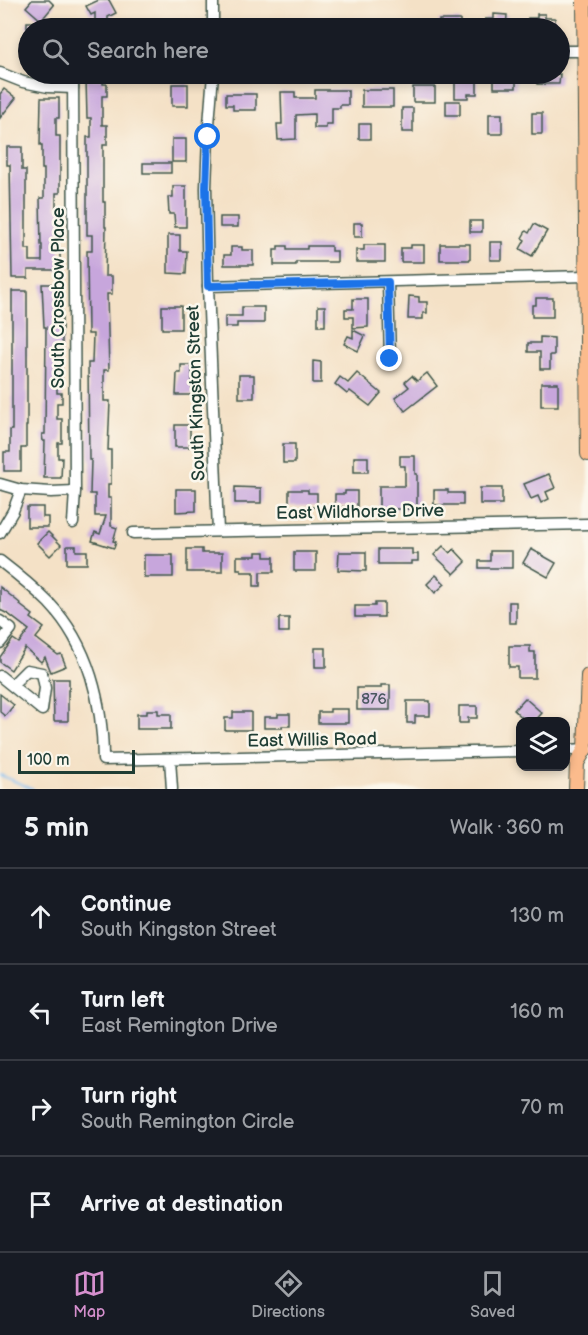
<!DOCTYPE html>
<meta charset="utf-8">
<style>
:root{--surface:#171b24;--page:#242831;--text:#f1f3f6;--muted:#9ea1a6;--line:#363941;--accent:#d690ce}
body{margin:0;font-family:"Balsamiq Sans",sans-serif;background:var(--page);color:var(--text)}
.controls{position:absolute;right:18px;bottom:18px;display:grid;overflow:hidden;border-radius:12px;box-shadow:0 3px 9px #0003}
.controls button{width:54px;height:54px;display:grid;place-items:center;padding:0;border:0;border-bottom:2px solid var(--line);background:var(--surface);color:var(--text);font:30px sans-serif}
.scale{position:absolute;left:18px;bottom:15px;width:117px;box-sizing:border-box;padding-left:6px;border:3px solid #1f3d34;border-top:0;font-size:16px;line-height:21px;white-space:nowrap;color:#1f3d34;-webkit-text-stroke:4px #fbf7ec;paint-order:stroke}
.stop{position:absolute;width:18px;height:18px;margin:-14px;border:4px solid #1a73e8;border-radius:50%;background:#fff}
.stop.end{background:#1a73e8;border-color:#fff;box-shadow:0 2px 6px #0008}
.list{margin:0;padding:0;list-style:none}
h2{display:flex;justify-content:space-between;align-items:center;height:78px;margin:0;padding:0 24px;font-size:26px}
h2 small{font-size:20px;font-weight:400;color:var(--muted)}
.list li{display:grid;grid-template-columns:39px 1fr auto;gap:18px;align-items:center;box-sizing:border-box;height:96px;padding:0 24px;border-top:2px solid var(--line)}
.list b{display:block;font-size:22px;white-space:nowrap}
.list p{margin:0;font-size:20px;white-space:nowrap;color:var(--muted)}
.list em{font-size:20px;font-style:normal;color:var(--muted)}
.icon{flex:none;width:33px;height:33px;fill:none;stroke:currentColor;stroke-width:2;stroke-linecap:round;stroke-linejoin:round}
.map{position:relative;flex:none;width:588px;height:789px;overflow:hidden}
.search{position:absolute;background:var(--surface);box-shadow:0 3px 9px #0003;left:18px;right:18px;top:18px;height:66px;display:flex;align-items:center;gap:15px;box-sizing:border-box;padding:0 21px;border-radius:33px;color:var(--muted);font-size:22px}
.sheet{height:462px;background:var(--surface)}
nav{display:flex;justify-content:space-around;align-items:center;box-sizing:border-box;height:84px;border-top:2px solid var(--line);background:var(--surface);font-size:16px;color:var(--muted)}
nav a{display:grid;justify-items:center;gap:3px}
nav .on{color:var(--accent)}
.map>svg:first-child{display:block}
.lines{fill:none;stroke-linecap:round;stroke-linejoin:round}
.stream{stroke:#7ebdf2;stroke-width:2}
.building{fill:#c7a6dc}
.minor-casing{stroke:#3f564a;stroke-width:13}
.major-casing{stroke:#3f564a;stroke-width:16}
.minor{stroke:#fff;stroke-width:10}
.major{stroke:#fbbb8c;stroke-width:14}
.route{stroke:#1a73e8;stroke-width:8}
.labels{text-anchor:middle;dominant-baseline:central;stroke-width:5;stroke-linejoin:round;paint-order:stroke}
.number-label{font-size:15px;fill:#49575e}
.street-label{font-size:18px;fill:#1f3d34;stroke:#fbf7ec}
</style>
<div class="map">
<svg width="588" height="789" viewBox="0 0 588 789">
<rect width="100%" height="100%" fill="#fbf7ec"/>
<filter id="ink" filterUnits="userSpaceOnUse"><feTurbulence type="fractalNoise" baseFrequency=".0167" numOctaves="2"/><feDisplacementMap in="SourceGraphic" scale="12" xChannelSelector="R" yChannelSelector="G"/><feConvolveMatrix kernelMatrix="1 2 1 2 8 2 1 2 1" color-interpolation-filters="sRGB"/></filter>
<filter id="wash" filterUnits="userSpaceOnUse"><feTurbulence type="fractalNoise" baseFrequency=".008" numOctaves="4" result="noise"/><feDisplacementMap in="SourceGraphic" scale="24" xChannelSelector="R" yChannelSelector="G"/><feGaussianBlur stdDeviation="1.35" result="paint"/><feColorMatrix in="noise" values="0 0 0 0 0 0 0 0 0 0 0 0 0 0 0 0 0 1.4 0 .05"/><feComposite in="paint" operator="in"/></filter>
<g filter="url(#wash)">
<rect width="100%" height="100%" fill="#f4e1c6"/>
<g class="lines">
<polyline class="stream" points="0,775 33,789"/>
</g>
<g id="blocks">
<g class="building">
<polygon points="32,0 49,0 54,5 44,17 44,28 27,28 27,22 43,22 26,7"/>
<polygon points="99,0 109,0 116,13 108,17 108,28 95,28 95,13 91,15 86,6"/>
<polygon points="494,14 507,15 506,28 485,28 485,19 494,19"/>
<polygon points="537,14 545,14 545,18 555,18 555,28 528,28 528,18 537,18"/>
<rect x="439" y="20" width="21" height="8"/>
<rect x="494" y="74" width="22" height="14"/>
<polygon points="537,74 560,74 559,84 537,84"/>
<polygon points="86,79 103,79 103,84 107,84 107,96 102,96 102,125 107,125 107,145 103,145 103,202 105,202 105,227 106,227 105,276 112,276 112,294 107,294 109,370 104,370 104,401 110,401 108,450 111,450 111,484 108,484 108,498 111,498 111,526 117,528 113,541 116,542 114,548 92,541 95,532 100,534 106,516 95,516 95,494 90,494 91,460 89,460 88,363 92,363 93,334 88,334 87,251 92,251 92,235 87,235 87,137 91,137 91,118 87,118"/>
<polygon points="455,79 477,79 477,94 468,94 468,98 455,98"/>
<rect x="172" y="84" width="16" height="22"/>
<rect x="413" y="87" width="22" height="15"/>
<polygon points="4,89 16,98 0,118 0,94"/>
<polygon points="315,90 348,90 348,105 340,105 340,108 332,108 332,124 326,124 326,128 314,128 314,114 296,115 296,139 278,140 277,124 282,124 281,92 295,92 295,98 315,98"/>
<rect x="362" y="90" width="31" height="17"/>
<polygon points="226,94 256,94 256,110 233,110 233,105 226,105"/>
<polygon points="41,98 59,98 59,118 56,118 56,136 60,136 60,193 56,193 56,209 61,209 61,233 56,233 56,249 60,249 60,270 28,270 28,278 12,278 10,165 7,165 7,147 22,147 22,170 26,170 26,249 30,249 30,261 42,261 42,245 41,245 40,198 44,198 44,169 42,169 42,145 40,145"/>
<rect x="446" y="101" width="14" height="14"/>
<rect x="402" y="108" width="11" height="24"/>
<rect x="532" y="113" width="10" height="21"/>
<rect x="489" y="114" width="13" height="20"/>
<rect x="359" y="124" width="11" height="15"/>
<rect x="172" y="139" width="14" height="23"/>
<rect x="143" y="163" width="28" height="10"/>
<polygon points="173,186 186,186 186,227 175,227 174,214 169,214 168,197 173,197"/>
<rect x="220" y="217" width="18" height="10"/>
<rect x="470" y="221" width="12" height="11"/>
<rect x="354" y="223" width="8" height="14"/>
<polygon points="534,224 547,231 532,256 520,249 525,240 522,238 526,231 529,233"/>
<polygon points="168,235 180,235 180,251 187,251 186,274 168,273"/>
<rect x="490" y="242" width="12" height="18"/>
<rect x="440" y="244" width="30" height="16"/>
<polygon points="364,245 385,245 385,262 356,262 356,250 364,250"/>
<polygon points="411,245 424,245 424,262 401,262 401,248 411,248"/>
<polygon points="278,246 287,246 287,249 307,249 307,246 331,246 331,251 337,251 337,262 296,262 296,265 274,265 274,250 278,250"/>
<polygon points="231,247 242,247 242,250 253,250 253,265 224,265 224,255 231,255"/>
<polygon points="42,284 61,284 62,293 57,293 57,309 62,309 62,354 57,354 57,368 62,368 62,378 57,378 57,393 62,393 62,403 57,403 57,419 62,419 62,443 58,443 58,458 62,458 61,478 44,478 45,441 43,441 42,434 45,434 46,327 44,327"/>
<polygon points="12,291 27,291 27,426 26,426 26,448 21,448 21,471 4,471 4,452 10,452 10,430 12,430"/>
<polygon points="409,296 419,297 419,302 427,302 427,313 423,313 423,319 408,319"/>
<polygon points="536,298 553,298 553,317 532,317 532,305 536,305"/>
<polygon points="353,299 368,299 368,327 353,328 353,317 345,317 345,309 353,309"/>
<rect x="162" y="306" width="19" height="23"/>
<rect x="318" y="306" width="7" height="20"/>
<polygon points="242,307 264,307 264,323 237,323 237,327 225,327 225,316 242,316"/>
<polygon points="353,330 365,336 358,351 344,344 348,336 353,338"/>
<polygon points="540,337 554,338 554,355 550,355 550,369 540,369 540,352 528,352 528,343 540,343"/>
<polygon points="313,361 321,362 321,383 313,383"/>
<polygon points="181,365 192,365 192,395 176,395 177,373 181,373"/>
<polygon points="357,373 381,393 370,406 350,391 347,394 335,384 340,377 348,383"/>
<polygon points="427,373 437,386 405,411 395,398 409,387 405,382 412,376 417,381"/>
<rect x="239" y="375" width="15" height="23"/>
<rect x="541" y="383" width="17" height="23"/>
<rect x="175" y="425" width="15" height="22"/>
<rect x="283" y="444" width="12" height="19"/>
<polygon points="400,456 415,456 415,474 417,474 417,509 379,509 379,486 405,486 405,466 400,466"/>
<rect x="354" y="457" width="14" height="15"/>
<polygon points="549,474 555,488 546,492 549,499 541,503 538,496 531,499 524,484"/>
<polygon points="235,487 261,488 261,503 235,503"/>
<rect x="480" y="488" width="22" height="16"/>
<polygon points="176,489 196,489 196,511 176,512"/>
<polygon points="289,490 308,490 308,493 317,493 317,507 289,507"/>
<polygon points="434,490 448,490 448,493 463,493 463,505 434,505"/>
<polygon points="345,491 357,491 357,507 335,507 335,494 345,494"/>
<polygon points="27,507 43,507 43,517 48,517 48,527 27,527"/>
<polygon points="48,532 61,545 50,556 37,543"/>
<polygon points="67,546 76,546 76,551 87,551 87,564 67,564"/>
<polygon points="443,546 450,553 454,549 466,562 454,574 434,555"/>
<polygon points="187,549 202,549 202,553 222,553 222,572 187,572"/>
<polygon points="378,549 412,549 412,554 418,554 418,561 412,561 412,564 378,564"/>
<polygon points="531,549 556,563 548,577 523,563"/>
<polygon points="490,551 512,551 512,568 479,568 479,561 490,561"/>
<polygon points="256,552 265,552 265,557 274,557 274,572 260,572 260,586 254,586 254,572 241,572 241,569 237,569 237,556 256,556"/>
<rect x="294" y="552" width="22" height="19"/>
<polygon points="339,552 366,552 366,571 338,570"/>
<rect x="144" y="555" width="29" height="22"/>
<polygon points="436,575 445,584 435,593 427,584"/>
<polygon points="0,587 21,604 20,605 33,615 31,618 44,628 36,638 58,655 61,654 66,666 51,672 45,657 41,662 25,648 11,670 0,662 0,657 13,639 19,643 29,630 8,614 0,610"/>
<rect x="509" y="602" width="7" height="21"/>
<polygon points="375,603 384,603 384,617 355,617 355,606 375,606"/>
<rect x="279" y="618" width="10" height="14"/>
<polygon points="509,646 530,646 530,652 535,652 535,678 518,678 518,667 509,667"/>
<rect x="315" y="648" width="11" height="19"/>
<polygon points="53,679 69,679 69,690 68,690 68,721 54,721"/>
<polygon points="381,685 390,685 390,710 357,710 357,688 381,688"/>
<polygon points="0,694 14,705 5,716 0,712"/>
<polygon points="525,698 542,713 534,722 527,722 514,710"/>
<polygon points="407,701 430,701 430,716 415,716 415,723 407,723"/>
<polygon points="459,706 477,706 477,718 468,718 468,723 459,723"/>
<polygon points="330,709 348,709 348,723 318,723 318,712 330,712"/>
<polygon points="147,710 158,710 158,714 171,714 171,729 137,729 137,714 147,714"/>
<polygon points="233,712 251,712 251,730 225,730 225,718 233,718"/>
<polygon points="278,714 290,714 290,726 282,726 282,728 264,728 264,717 278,717"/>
</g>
</g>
</g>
<g filter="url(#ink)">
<use href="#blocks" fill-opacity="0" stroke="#3f564a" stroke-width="1.5"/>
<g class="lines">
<g class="minor-casing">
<g id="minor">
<polyline points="213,0 213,28"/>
<polyline points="68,27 68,28"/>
<polyline points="560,51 588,51"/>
<polyline points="0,73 23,82 48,87 73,88"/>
<polyline points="213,74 208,137 206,188 208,286 218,531"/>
<polyline points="388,282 390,359"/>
<polyline points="208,286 586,276"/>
<polyline points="0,484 21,490 51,492 75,491"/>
<polyline points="73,523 75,491 73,74"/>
<polyline points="0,533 13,511 21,490"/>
<polyline points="133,533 588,524"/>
<path d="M0,561C17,574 34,588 49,603C89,645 103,704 103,760L520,751"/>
<polyline points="0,621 11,629 0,643"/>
<polyline points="0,676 42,710 45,688 42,673 27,670 12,685"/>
<polyline points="566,750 588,749"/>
<polyline points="170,759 172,789"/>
</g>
</g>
<g class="major-casing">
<g id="major">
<polyline points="584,0 588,454"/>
<polyline points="576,789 577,763 585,749 588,676"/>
</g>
</g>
<use href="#minor" class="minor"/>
<use href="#major" class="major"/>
</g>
</g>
<g class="lines" filter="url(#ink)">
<polyline class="route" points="208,137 206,188 208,286 388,282 390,359"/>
</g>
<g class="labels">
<g class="number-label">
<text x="374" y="699">876</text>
</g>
<g class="street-label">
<text transform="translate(58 298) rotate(-90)">South Crossbow Place</text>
<text transform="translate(196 393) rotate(-92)">South Kingston Street</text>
<text transform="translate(360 512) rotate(-1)">East Wildhorse Drive</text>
<text transform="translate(312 740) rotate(-1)">East Willis Road</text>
</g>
</g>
</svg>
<div class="controls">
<button><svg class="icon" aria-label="layers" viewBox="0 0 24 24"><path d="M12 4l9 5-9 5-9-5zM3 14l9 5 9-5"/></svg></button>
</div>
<div class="scale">100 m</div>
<div class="stop" style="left:208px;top:137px"></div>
<div class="stop end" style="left:390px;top:359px"></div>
<div class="search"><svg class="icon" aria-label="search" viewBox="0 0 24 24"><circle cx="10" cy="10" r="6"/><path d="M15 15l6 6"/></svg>Search here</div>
</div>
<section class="sheet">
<h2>5 min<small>Walk · 360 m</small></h2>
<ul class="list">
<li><svg class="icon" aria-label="ahead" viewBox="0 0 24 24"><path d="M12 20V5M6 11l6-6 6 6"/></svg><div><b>Continue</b><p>South Kingston Street</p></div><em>130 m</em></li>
<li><svg class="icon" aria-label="left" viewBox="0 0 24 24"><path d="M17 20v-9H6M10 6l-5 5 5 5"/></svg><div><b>Turn left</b><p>East Remington Drive</p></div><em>160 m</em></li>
<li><svg class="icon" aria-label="right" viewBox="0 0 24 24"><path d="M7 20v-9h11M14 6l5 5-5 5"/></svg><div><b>Turn right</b><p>South Remington Circle</p></div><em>70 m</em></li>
<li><svg class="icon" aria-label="arrive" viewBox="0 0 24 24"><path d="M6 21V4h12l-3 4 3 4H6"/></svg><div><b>Arrive at destination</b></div></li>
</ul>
</section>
<nav>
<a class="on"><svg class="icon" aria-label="map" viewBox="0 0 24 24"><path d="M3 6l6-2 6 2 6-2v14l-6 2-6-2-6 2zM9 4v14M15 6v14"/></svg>Map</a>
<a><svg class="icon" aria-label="directions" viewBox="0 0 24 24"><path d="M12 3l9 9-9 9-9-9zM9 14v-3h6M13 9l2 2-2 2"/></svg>Directions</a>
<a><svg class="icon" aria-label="saved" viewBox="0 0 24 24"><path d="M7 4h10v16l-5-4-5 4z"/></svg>Saved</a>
</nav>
